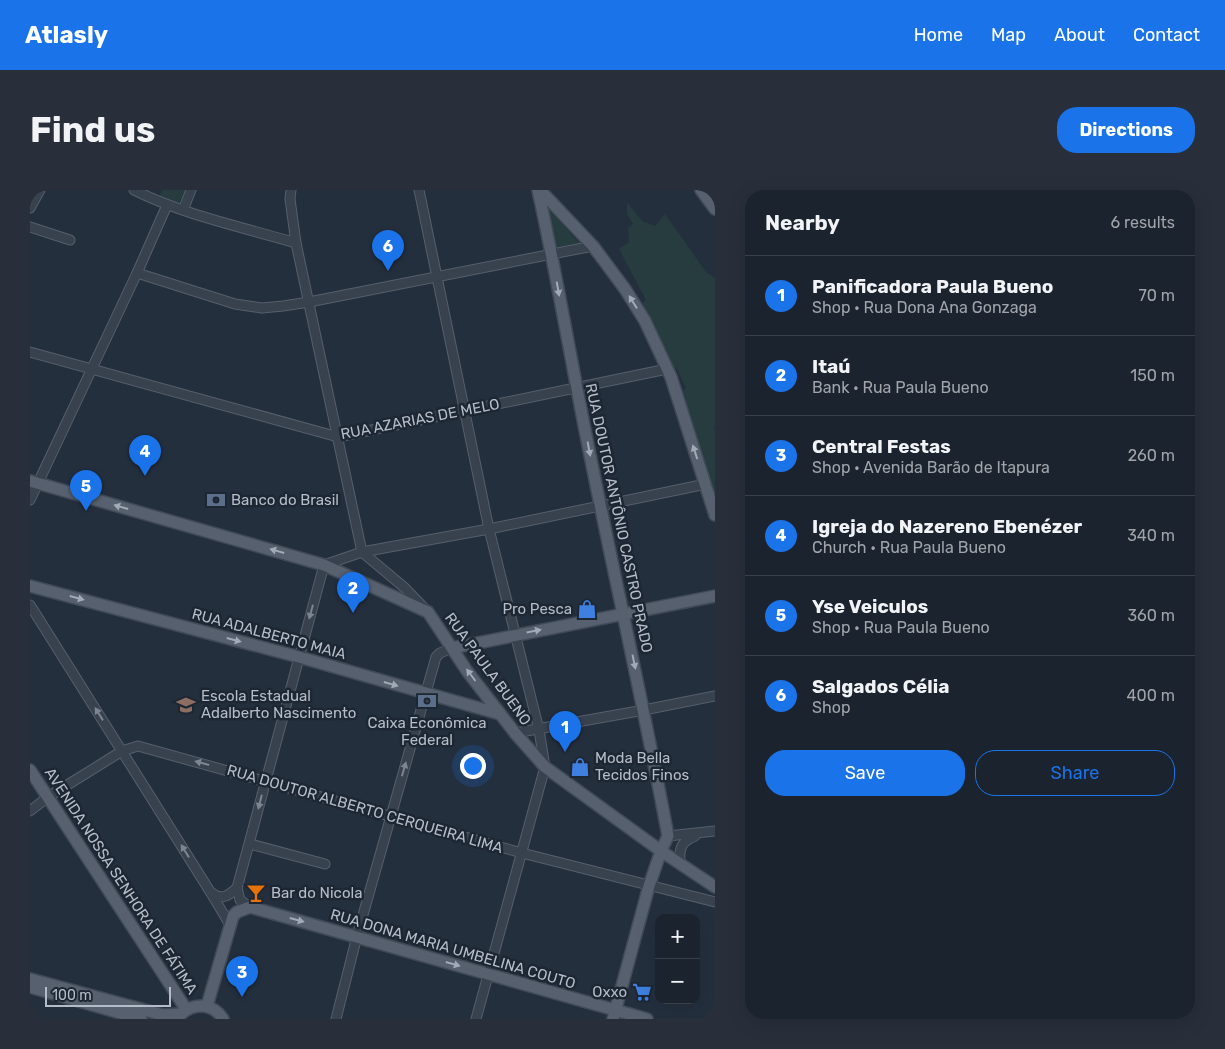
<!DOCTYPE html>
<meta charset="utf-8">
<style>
:root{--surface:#1b232e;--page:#282f3a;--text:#f1f3f6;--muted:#a0a4aa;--line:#39404a;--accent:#1a73e8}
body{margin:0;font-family:Rubik,sans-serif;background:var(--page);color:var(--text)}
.controls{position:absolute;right:15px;bottom:15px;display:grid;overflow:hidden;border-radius:10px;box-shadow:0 5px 20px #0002}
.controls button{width:45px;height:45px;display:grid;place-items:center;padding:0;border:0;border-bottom:1px solid var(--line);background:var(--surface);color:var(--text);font:25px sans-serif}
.scale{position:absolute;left:15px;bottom:12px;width:126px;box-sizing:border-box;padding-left:5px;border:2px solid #b4bcc9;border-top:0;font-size:14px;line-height:18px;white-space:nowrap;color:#b4bcc9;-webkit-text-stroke:4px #1d2633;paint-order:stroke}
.you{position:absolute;left:442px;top:575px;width:18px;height:18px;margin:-12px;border:4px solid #fff;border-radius:50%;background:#1a73e8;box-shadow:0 0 0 8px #1a73e833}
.badge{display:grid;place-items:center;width:32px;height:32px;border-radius:50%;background:var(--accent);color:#fff;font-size:16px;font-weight:700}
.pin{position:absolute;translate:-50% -41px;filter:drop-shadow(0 1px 2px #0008)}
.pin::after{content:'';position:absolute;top:26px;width:18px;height:15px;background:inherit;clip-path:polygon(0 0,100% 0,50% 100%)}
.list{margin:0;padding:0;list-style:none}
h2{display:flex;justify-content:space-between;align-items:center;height:65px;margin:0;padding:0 20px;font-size:21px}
h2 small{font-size:16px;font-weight:400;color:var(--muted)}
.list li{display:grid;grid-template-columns:32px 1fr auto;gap:15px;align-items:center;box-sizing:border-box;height:80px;padding:0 20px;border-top:1px solid var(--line)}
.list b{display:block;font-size:19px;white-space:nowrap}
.list p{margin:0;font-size:16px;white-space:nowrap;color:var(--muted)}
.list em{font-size:16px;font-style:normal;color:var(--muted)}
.actions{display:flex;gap:10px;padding:15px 20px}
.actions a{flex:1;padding:11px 0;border:1px solid var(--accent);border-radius:20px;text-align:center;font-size:18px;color:var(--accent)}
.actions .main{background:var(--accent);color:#fff}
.map{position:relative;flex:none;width:685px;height:829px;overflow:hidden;border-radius:20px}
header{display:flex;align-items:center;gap:30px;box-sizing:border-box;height:70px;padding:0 25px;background:var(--accent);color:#fff}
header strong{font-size:24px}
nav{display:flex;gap:28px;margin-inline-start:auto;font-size:18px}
.intro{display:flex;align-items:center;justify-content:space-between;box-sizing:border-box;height:120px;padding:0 30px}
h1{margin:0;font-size:35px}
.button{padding:12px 22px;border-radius:20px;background:var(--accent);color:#fff;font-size:18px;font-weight:700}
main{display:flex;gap:30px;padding:0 30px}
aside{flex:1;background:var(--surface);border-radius:20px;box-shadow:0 5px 20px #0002}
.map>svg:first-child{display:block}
.green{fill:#263c3f}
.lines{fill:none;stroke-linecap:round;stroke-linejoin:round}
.minor-casing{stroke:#565f6c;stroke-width:11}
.major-casing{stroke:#414a57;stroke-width:14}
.minor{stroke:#38414e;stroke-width:9}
.major{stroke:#56606e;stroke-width:11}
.oneway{fill:#a1aab7}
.oneway2{fill:#7c8592}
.labels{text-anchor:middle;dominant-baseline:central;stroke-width:5;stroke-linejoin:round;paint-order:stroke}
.street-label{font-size:15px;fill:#b4bcc9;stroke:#1d2633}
.poi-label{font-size:15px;fill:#b4bcc9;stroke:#1d2633;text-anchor:start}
</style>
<header>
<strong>Atlasly</strong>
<nav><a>Home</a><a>Map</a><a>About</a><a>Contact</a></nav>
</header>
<div class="intro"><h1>Find us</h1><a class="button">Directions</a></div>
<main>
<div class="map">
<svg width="685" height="829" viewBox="0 0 685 829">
<rect width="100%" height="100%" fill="#242f3e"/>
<g class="green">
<polygon points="132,0 155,0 149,13 129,7"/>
<polygon points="597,12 612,31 625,36 635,24 676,82 685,88 685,235 684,238 685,242 685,323 650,204 656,198 647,179 637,179 611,115 616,110 589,59 599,52 598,38 603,34 597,24"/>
<polygon points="517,17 549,53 524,58"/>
</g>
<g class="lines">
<g class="minor-casing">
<g id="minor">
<path d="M104,0C154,25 212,37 266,53"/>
<polyline points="261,0 260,9 266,53 332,362 375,398 396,420"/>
<polyline points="389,0 459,339 509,540 515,577 446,829"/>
<polyline points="0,18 10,0"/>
<polyline points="153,20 161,0"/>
<polyline points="0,37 40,50"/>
<polyline points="107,83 205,114 232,118 253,116 279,112 563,56"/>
<polyline points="0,162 308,247 637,179"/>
<polyline points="0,310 107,83 137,15"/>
<polyline points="0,415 181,703 200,735"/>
<polyline points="485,543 614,520 685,506"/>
<polyline points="0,621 18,607 92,561 108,556 492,663 685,712"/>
<polyline points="638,646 685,641"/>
<polyline points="220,654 295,674"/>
<path d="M650,673C649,658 651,652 665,646"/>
<path d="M182,703C192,711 199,705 207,698"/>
<polyline points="220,717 210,710 207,698 294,375 332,362 459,339 676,294"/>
<polyline points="306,829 327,746 406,467 410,463 422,458"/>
</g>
</g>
<g class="major-casing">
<g id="major">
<path d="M508,0C528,91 543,183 562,275C587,399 615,522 638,646L631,661L619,696L583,829"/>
<polyline points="510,0 563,56 595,99 615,131 641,187 685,325"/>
<polyline points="671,0 685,19"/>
<polyline points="0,291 294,375 398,422 437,481 485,543 515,577 631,661 685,697"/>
<polyline points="0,396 269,467 470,524"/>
<polyline points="422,458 685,406"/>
<polyline points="0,580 156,819"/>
<polyline points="0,789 133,825 151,824"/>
<polyline points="0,797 111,829"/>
<polyline points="177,816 203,726 207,722 220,717 617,829"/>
<path d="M150,825C164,812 183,813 193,829"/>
</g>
</g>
<use href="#minor" class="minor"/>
<use href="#major" class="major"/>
</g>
<defs><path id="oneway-solid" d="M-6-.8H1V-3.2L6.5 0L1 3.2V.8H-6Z" transform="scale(1.25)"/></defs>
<g class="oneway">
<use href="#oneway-solid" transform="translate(528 99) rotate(80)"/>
<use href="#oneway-solid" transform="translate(603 112) rotate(-122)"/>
<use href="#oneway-solid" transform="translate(559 259) rotate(79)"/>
<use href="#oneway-solid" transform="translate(665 262) rotate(-108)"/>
<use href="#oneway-solid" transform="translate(91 317) rotate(-164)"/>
<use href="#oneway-solid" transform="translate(247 361) rotate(-164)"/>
<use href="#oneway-solid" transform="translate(47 408) rotate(15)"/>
<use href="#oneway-solid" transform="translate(504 441) rotate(-11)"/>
<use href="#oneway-solid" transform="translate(204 450) rotate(15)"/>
<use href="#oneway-solid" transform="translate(604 472) rotate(78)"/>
<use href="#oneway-solid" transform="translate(441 485) rotate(-127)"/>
<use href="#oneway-solid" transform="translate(361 494) rotate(16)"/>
<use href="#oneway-solid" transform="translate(267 730) rotate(15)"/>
<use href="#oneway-solid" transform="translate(423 774) rotate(16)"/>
</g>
<g class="oneway2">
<use href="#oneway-solid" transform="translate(281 422) rotate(105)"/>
<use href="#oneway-solid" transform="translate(69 524) rotate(-122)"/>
<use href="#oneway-solid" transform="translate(172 573) rotate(-165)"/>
<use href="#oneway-solid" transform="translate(374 579) rotate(-74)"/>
<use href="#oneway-solid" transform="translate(230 612) rotate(104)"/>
<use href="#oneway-solid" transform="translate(155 661) rotate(-122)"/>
</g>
<defs>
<g id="bank-bare" transform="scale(1.5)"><path d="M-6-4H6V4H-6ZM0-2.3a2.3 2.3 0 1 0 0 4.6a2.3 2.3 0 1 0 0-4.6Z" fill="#5c6f8a" stroke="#1d2633" stroke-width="2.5" paint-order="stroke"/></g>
<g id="shop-bare" transform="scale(1.5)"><path d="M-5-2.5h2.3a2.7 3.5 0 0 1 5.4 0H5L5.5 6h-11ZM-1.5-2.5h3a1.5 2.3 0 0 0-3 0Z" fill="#3f7fe0" stroke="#1d2633" stroke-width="2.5" paint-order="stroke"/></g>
<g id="school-bare" transform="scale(1.5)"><path d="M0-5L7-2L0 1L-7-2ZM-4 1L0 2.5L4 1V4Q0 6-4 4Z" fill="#8d6e63" stroke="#1d2633" stroke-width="2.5" paint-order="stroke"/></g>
<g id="bar-bare" transform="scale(1.5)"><path d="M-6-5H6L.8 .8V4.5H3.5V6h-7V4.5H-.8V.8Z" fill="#e8710a" stroke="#1d2633" stroke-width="2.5" paint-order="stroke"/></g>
<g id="supermarket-bare" transform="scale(1.5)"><path d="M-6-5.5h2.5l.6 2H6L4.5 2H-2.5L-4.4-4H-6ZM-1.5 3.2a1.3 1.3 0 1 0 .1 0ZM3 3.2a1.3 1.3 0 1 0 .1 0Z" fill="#3f7fe0" stroke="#1d2633" stroke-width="2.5" paint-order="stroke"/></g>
</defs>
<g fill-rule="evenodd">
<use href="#bank-bare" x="186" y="310"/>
<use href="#shop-bare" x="557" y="419"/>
<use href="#bank-bare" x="397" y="511"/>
<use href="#school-bare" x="156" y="515"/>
<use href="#shop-bare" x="550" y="577"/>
<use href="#bar-bare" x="226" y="703"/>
<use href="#supermarket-bare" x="612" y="802"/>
</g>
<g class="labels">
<g class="street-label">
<text transform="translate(390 229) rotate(-11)">RUA AZARIAS DE MELO</text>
<text transform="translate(589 328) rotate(78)">RUA DOUTOR ANTÔNIO CASTRO PRADO</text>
<text transform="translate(239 444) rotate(15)">RUA ADALBERTO MAIA</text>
<text transform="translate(458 479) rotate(54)">RUA PAULA BUENO</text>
<text transform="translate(335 619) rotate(16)">RUA DOUTOR ALBERTO CERQUEIRA LIMA</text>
<text transform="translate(91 691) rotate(57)">AVENIDA NOSSA SENHORA DE FÁTIMA</text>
<text transform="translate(423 759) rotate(16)">RUA DONA MARIA UMBELINA COUTO</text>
</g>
<g class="poi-label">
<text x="201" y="310">Banco do Brasil</text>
<text x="542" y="419" text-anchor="end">Pro Pesca</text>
<text x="171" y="506">Escola Estadual<tspan x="171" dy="17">Adalberto Nascimento</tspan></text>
<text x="397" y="533" text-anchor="middle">Caixa Econômica<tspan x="397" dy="17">Federal</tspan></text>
<text x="565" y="568">Moda Bella<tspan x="565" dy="17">Tecidos Finos</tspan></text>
<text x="241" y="703">Bar do Nicola</text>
<text x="597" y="802" text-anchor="end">Oxxo</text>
</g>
</g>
</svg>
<div class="controls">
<button>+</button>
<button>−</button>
</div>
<div class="scale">100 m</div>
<div class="you"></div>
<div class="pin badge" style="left:535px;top:562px">1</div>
<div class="pin badge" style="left:323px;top:423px">2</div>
<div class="pin badge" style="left:212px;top:807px">3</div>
<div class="pin badge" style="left:115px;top:286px">4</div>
<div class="pin badge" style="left:56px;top:321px">5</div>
<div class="pin badge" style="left:358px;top:81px">6</div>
</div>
<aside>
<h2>Nearby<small>6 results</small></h2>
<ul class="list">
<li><span class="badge">1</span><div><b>Panificadora Paula Bueno</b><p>Shop · Rua Dona Ana Gonzaga</p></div><em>70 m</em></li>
<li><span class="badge">2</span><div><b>Itaú</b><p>Bank · Rua Paula Bueno</p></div><em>150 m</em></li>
<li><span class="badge">3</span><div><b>Central Festas</b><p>Shop · Avenida Barão de Itapura</p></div><em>260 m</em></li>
<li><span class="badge">4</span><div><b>Igreja do Nazereno Ebenézer</b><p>Church · Rua Paula Bueno</p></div><em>340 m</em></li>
<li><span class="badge">5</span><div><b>Yse Veiculos</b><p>Shop · Rua Paula Bueno</p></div><em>360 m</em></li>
<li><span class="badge">6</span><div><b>Salgados Célia</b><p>Shop</p></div><em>400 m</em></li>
</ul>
<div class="actions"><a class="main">Save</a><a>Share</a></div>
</aside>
</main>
